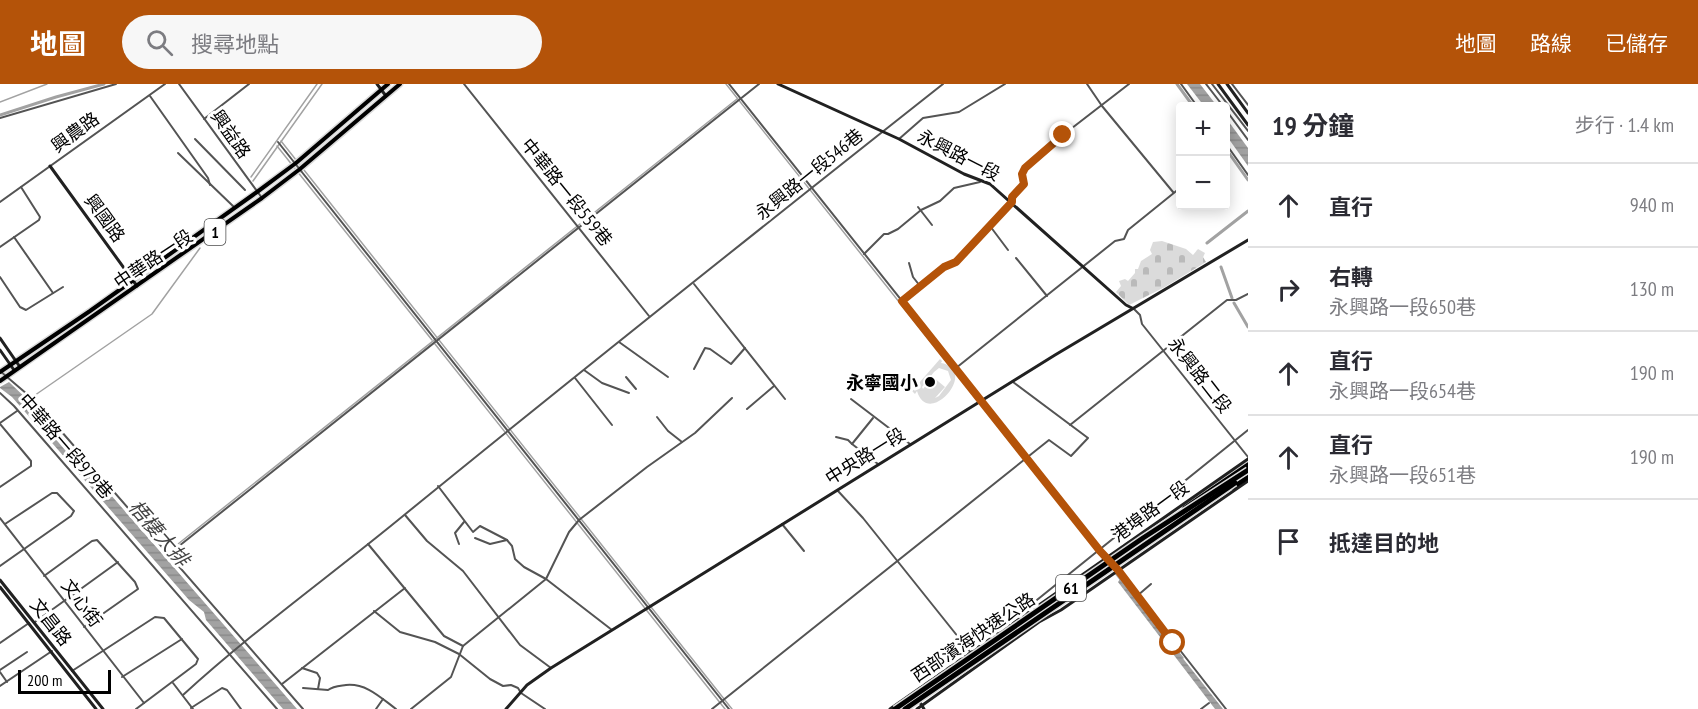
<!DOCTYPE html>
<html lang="zh-TW">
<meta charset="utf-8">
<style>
:root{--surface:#fff;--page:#f7f7f7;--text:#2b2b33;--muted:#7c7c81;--line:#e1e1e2;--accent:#b45309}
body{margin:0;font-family:"PT Sans Narrow","Noto Sans TC",sans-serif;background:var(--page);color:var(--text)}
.controls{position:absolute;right:18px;top:18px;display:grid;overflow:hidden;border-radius:6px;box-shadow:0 3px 15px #0003}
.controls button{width:54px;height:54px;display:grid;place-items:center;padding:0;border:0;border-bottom:2px solid var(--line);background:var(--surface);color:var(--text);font:30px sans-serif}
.scale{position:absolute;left:18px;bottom:15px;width:93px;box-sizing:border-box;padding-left:6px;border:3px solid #000;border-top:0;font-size:16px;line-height:21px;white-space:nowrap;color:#000;-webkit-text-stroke:4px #fff;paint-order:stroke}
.stop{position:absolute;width:18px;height:18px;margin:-14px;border:4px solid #b45309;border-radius:50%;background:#fff}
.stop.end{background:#b45309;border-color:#fff;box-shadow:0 2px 6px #0008}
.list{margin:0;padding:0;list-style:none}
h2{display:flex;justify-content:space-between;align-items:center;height:78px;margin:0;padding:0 24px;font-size:26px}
h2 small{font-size:20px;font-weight:400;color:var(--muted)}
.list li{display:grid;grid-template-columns:39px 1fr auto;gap:18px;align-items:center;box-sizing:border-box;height:84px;padding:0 24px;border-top:2px solid var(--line)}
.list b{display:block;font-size:22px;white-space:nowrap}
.list p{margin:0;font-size:20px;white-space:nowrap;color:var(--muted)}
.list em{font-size:20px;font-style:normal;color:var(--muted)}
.icon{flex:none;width:33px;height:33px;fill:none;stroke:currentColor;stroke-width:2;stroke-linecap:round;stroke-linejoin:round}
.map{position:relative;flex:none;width:1248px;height:625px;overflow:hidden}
header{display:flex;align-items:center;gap:36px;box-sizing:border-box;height:84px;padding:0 30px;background:var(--accent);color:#fff}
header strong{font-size:28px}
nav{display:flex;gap:33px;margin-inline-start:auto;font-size:21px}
.search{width:420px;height:54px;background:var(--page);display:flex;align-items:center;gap:15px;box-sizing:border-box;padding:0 21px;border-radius:33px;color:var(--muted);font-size:22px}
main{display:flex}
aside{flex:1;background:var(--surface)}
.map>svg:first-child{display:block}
.cemetery{fill:url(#cemetery-stones)}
.garden{fill:#dbdbdb;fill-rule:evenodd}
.water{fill:url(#water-rules)}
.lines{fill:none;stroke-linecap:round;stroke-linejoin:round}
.stream{stroke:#a2a2a2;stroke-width:1.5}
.canal{stroke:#a2a2a2;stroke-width:3}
.primary-casing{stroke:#dbdbdb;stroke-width:7}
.highway-casing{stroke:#dbdbdb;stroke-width:8}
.street{stroke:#545454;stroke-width:2}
.secondary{stroke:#212121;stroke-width:3}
.primary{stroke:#000;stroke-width:4}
.highway{stroke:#000;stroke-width:5}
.highway-bridge-casing{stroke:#dbdbdb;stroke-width:8;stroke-linecap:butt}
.highway-bridge{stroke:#000;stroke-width:5}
.route{stroke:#b45309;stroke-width:8}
.poi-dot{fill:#000;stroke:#fff;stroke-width:2}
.labels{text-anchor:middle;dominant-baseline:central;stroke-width:6;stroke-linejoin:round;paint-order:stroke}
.shield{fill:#fff;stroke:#4c4c4c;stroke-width:1.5}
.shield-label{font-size:16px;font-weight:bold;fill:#000}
.street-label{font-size:18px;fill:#000;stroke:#fff}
.poi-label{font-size:18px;font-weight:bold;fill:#000;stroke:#fff;text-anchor:end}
.water-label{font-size:20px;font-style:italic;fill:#434343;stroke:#fff}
</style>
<header>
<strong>地圖</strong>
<div class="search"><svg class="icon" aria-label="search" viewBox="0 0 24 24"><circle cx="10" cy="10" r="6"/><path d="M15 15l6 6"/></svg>搜尋地點</div>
<nav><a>地圖</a><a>路線</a><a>已儲存</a></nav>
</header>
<main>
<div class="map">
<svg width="1248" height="625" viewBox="0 0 1248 625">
<defs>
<pattern id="cemetery-stones" width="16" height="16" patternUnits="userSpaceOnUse" patternTransform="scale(1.5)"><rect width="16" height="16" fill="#dbdbdb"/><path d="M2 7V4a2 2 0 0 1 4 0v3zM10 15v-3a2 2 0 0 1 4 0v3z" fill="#bababa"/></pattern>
<pattern id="water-rules" width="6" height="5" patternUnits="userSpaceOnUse" patternTransform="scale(1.5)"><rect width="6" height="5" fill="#a2a2a2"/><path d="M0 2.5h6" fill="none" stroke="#8a8a8a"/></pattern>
</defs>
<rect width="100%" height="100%" fill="#fff"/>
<polygon class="cemetery" points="1162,157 1186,165 1193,171 1198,165 1205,169 1203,173 1206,178 1165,203 1129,221 1116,208 1121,202 1119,197 1125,195 1128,197 1135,189 1135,185 1138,185 1141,177 1152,170 1150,166 1153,158"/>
<path class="garden" d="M940,275L942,277L941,279C980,286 928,345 917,307L915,310L912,307ZM939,284L948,287L951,296L939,312L935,314L945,303L933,293L923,305L922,303L934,288Z"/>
<g class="water">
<polygon points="1187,0 1200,0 1217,22 1204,22"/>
<polygon points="1226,34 1248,64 1248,82 1226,51"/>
<polygon points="9,298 30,318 297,625 283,625 206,536 204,528 189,516 12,313 0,304 0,303"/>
<polygon points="1120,495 1223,625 1215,625 1118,498"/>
</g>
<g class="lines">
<g class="stream">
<polyline points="726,0 1104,476"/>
<polyline points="0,18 47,0"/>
<polyline points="281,57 732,625"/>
<polyline points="277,62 432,256"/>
<polyline points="251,93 317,0"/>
<polyline points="253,97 322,0"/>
<polyline points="435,260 725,625"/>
<polyline points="28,316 152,230 200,164"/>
<polyline points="164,473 178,460 737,15"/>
<polyline points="1115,489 1183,574"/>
</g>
<g class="canal">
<polyline points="1177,0 1193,22"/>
<polyline points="0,31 56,13 104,0"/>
<polyline points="1226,65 1248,96"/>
<polyline points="1207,159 1248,127"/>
<polyline points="1221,183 1232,214"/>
<polyline points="1234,219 1248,243"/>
</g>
<g class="primary-casing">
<g id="primary">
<polyline points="0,288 90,227 257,108 296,79 388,0"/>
<polyline points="0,297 262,114 300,85 400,0"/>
</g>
</g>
<g class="highway-casing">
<g id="highway">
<polyline points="1233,403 1248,393"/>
<polyline points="1185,424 1248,381"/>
</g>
</g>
<g class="street">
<polyline points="179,0 262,114"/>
<polyline points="464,0 649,232"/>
<polyline points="729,0 1107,474"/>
<polyline points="1087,0 1102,22 1173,108"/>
<polyline points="1181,0 1197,22"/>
<polyline points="1206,0 1223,22"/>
<polyline points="1212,0 1248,47"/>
<polyline points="1232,0 1248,21"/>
<polyline points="150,12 208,94 210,101"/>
<polyline points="1226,26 1248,56"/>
<polyline points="0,34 116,0"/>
<polyline points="204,35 249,0"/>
<polyline points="195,55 245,106"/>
<polyline points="899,55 923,34 959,28 1005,0"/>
<polyline points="278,58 729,625"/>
<polyline points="1226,60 1248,91"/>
<polyline points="178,69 235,124"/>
<polyline points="0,118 165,0"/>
<polyline points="918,123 932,141"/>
<polyline points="990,142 1008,166"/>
<polyline points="14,153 53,209"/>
<polyline points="0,163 39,136 40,133 21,103"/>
<polyline points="864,170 884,150 888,150 898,145 921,126 940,117 954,104 980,98"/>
<polyline points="1016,174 1047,212"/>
<polyline points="909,179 913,193 920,202"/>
<polyline points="0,193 20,223 26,226 63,203"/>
<polyline points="694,200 785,315"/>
<polyline points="902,217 944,183 956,178 1012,118 1012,113 1024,100 1022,90 1025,84 1063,51 1129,0"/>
<polyline points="1133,224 1140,231 1142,240 1248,373"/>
<polyline points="619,258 668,293"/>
<polyline points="956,284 1115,157 1124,155 1128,146 1180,104"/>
<polyline points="694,285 705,264 710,265 731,280 745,264"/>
<polyline points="584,286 602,299 629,309"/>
<polyline points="0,287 34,316 303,625"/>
<polyline points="626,293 636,305"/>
<polyline points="575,294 612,341"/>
<polyline points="0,309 14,322 277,625"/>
<polyline points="851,315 910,360"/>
<polyline points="747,325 774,302"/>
<polyline points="657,333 668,347 682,358"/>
<polyline points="873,334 852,360 878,380"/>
<polyline points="0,339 17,327"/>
<polyline points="0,340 31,377 31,382 0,403"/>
<polyline points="1070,341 1227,216 1236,216 1248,210"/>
<polyline points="836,353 848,356 852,360"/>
<polyline points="438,402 473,448 480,442 507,456 512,462 515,475 524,483 546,495 612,546"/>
<polyline points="838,407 863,434 971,569"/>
<polyline points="405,431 427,457 463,487 520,561 551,584"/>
<polyline points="0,434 144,619"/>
<polyline points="782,440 804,467"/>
<polyline points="475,454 490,460 507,456"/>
<polyline points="368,460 444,552 463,562"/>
<polyline points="459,460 455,449 464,438"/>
<polyline points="169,470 759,0"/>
<polyline points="0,482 71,432 74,427 57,409 52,409 5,440"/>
<polyline points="1115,483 1226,625"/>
<polyline points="44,492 92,457 97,456 135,498 138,505 84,543"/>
<polyline points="1137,512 1151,500"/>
<polyline points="374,527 400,548 435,558 459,570 490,595 503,602 511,601 518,604 521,609 545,625"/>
<polyline points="1017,532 1248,346"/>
<polyline points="35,538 118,478"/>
<polyline points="0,559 29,539"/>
<polyline points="302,584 317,589 320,594 318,605"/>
<polyline points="0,586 27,568"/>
<polyline points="72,587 155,533 164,534 198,575 196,580 136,625"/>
<polyline points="0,588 7,598"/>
<polyline points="122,593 182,555"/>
<polyline points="173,599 193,625"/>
<polyline points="282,600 405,504"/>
<polyline points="0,602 52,567"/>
<path d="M303,604L328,606C333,602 339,602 346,601C366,599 380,613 396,625"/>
<path d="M183,611C253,547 330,492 403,432C582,286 762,143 943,0"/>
<polyline points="191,624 222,604 227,606 241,625"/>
<polyline points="376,625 383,615"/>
<polyline points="411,625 451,593 463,562 546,495 569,448 579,436 647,383 695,349 732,314"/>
<polyline points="712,625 1049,356 1071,372 1088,354 1013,298"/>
<polyline points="1201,625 1209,619"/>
</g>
<g class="secondary">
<polyline points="377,0 386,12"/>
<polyline points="778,0 899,55 964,90 990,100 1126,221 1132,224"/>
<polyline points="1218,0 1248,41"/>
<polyline points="1227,0 1248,29"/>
<polyline points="50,82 137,202"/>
<polyline points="0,254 20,283"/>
<polyline points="0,266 14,286"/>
<polyline points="0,496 103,625"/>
<polyline points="0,503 96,625"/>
<polyline points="1061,513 1175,436"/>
<polyline points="918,615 924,625"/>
<polyline points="506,625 527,601 551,584 1055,271 1248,156"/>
<polyline points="890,625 1248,375"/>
<polyline points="917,625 1039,538 1061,526 1248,397"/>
</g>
<use href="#primary" class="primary"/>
<use href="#highway" class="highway"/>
<g class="highway-bridge-casing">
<g id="highway-bridge">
<polyline points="895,625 1143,454 1248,386"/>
<polyline points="905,625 1235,399"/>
</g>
</g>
<use href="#highway-bridge" class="highway-bridge"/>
</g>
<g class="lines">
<polyline class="route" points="1063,51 1025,84 1022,90 1024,100 1012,113 1012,118 956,178 944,183 902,217 1100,467 1118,486 1173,559"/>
</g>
<circle class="poi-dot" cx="930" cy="298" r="6"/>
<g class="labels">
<g class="shield">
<rect x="204.5" y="135" width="21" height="26" rx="4.5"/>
<rect x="1056" y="491" width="30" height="26" rx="4.5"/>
</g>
<g class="shield-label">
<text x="215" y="148">1</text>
<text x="1071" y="504">61</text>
</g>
<g class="street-label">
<text transform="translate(75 48) rotate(-36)">興農路</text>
<text transform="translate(231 50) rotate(55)">興益路</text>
<text transform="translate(959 71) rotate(27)">永興路一段</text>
<text transform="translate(809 90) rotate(-39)">永興路一段546巷</text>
<text transform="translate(567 108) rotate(51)">中華路一段559巷</text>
<text transform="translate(105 134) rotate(54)">興國路</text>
<text transform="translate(153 175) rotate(-34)">中華路一段</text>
<text transform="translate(1200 291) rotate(52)">永興路二段</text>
<text transform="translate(66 362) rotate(49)">中華路一段979巷</text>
<text transform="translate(865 372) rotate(-32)">中央路一段</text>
<text transform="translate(1150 427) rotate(-36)">港埠路一段</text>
<text transform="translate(82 519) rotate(53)">文心街</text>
<text transform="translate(51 538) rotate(52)">文昌路</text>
<text transform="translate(973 553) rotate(-34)">西部濱海快速公路</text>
</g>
<g class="poi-label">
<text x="918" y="298">永寧國小</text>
</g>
<g class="water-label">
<text transform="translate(159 449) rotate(49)">梧棲大排</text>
</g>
</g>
</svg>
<div class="controls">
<button>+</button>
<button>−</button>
</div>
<div class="scale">200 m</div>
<div class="stop" style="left:1173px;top:559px"></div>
<div class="stop end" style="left:1063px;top:51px"></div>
</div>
<aside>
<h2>19 分鐘<small>步行 · 1.4 km</small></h2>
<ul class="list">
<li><svg class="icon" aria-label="ahead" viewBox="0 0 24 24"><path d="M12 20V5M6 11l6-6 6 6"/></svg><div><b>直行</b></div><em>940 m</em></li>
<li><svg class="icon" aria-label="right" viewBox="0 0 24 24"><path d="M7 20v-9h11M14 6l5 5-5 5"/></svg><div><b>右轉</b><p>永興路一段650巷</p></div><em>130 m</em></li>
<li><svg class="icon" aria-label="ahead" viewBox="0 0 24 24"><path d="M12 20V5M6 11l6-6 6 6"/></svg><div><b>直行</b><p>永興路一段654巷</p></div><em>190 m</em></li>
<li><svg class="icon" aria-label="ahead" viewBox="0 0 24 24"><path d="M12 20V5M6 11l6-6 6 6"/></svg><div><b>直行</b><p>永興路一段651巷</p></div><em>190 m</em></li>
<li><svg class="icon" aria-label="arrive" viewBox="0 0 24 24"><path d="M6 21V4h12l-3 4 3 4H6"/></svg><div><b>抵達目的地</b></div></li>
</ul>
</aside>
</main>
